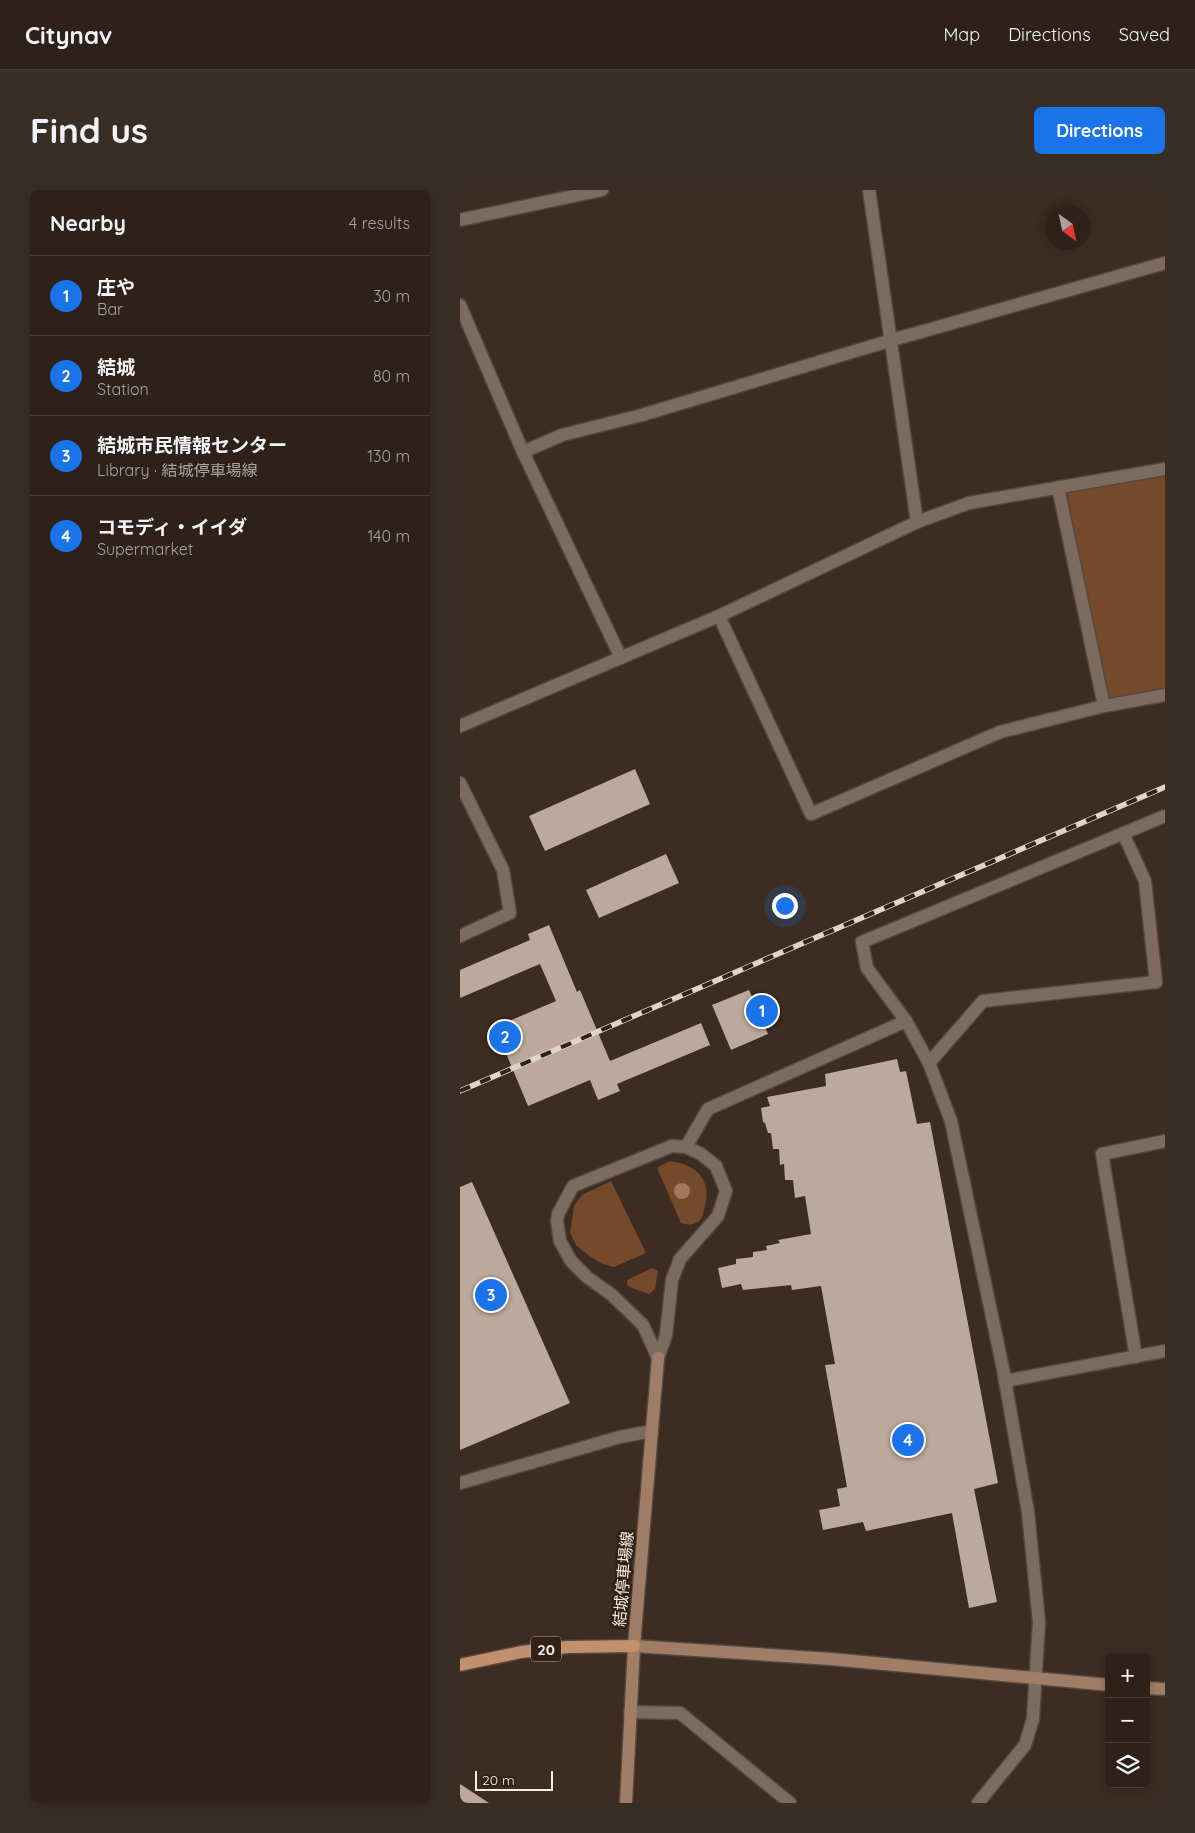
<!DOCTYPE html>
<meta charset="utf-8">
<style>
:root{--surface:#2d2119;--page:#392e26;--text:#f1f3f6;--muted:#a7a3a2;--line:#483e38;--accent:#1a73e8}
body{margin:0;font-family:Quicksand,"Noto Sans JP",sans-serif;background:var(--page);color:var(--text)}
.controls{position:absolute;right:15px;bottom:15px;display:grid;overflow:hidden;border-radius:8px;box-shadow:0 2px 12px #0003}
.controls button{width:45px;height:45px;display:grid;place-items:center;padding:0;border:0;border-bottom:1px solid var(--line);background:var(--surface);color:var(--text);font:25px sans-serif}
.compass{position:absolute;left:585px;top:15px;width:45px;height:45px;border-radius:50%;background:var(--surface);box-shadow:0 2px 12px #0003;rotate:147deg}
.scale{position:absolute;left:15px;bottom:12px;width:78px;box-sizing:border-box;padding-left:5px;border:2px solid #f8ede6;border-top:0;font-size:14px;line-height:18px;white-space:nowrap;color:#f8ede6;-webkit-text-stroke:4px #312218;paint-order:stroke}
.you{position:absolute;left:324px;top:715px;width:18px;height:18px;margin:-12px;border:4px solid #fff;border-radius:50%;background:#1a73e8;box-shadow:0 0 0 8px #1a73e833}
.badge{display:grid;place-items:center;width:32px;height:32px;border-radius:50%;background:var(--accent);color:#fff;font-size:16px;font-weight:700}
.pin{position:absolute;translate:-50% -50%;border:2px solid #fff;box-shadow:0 1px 5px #0006}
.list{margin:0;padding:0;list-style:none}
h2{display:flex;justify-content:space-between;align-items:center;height:65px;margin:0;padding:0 20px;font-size:21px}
h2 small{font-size:16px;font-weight:400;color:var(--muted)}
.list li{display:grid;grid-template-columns:32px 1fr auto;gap:15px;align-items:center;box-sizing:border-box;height:80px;padding:0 20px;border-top:1px solid var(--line)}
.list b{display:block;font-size:19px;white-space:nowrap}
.list p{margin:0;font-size:16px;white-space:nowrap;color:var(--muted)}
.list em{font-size:16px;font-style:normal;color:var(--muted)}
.icon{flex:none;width:28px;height:28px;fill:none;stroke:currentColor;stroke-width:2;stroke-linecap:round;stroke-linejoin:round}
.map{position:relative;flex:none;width:705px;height:1613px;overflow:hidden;border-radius:8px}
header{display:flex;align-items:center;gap:30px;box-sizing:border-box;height:70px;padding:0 25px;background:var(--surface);border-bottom:1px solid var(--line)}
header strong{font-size:24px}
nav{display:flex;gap:28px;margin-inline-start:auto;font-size:18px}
.intro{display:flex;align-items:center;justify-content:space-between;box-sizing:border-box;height:120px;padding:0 30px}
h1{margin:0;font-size:35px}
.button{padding:12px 22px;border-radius:8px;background:var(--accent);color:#fff;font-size:18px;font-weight:700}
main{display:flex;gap:30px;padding:0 30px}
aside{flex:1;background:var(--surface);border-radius:8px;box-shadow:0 2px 12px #0003}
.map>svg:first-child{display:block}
.green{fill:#754a2a}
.building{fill:#bda99c}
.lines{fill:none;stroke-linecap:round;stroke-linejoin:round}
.lane-casing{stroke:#55483f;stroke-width:15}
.street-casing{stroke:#55483f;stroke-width:15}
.secondary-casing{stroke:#55483f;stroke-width:15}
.primary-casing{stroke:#55483f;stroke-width:15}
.lane{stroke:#7d6b5f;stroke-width:12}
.street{stroke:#7d6b5f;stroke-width:12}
.secondary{stroke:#a07d66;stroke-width:12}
.primary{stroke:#c2906c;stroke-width:12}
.rail-casing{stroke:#dfd4cc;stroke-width:5.5}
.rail{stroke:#312218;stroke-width:4;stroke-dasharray:11;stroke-linecap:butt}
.tree{fill:#a4785a}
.labels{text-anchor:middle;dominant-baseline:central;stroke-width:5;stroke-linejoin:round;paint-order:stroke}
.shield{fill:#312218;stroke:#bcb0a8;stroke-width:1}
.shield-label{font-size:15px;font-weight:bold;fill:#f8ede6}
.street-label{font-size:16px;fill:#f8ede6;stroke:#312218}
</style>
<header>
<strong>Citynav</strong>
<nav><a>Map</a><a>Directions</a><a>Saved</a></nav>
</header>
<div class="intro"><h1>Find us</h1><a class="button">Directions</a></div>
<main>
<aside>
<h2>Nearby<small>4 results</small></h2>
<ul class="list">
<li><span class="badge">1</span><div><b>庄や</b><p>Bar</p></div><em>30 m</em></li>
<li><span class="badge">2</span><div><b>結城</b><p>Station</p></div><em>80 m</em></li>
<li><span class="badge">3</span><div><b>結城市民情報センター</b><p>Library · 結城停車場線</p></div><em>130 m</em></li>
<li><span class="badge">4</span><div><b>コモディ・イイダ</b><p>Supermarket</p></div><em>140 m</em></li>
</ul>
</aside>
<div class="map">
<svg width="705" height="1613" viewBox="0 0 705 1613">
<rect width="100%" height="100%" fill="#3c2c21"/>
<g class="green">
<polygon points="705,279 705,505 644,516 606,296"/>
<path d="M210,971C238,975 253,991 244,1020C243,1025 241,1031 236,1033C230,1036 226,1034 221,1033L198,980V977Z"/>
<polygon points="151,991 186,1063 154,1077 143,1074 128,1065 116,1055 110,1043 114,1016 122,1005"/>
<polygon points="192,1078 198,1081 195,1099 189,1104 172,1098 167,1095 167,1090"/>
</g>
<g class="building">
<polygon points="175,579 190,614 85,661 69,626"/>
<polygon points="206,664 219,693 139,728 126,700"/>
<polygon points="89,735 117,802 120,800 150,871 241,833 250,855 157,894 160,901 138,910 130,890 68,916 35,837 96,811 80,774 0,808 0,780 70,750 68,744"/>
<polygon points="289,800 308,844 271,860 252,815"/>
<polygon points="437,869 440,882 446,881 457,934 470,932 538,1293 514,1299 537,1412 509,1418 492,1323 406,1341 403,1332 363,1340 359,1320 380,1316 377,1299 387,1297 365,1175 375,1174 361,1096 332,1100 331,1095 283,1100 281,1094 262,1098 258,1078 276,1074 276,1069 293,1067 293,1062 307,1060 306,1056 320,1053 318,1050 351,1044 345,1006 335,1008 333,990 325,990 324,974 320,975 319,959 313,959 311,943 308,943 305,933 303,932 301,918 310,916 307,907 366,896 365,884"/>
<polygon points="12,992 110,1213 0,1260 0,997"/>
<polygon points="0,1594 29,1613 0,1613"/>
</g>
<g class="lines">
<g class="lane-casing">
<g id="lane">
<polyline points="0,593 43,680 50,723 0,746"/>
<polygon points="212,956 226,957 241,964 256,976 266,1001 258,1026 220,1069 212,1090 206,1145 198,1168 183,1135 152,1105 127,1087 111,1071 100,1051 97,1031 98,1024 113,996"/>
<polyline points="170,1522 220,1523 330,1613"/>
</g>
</g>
<g class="street-casing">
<g id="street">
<polyline points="409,0 457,332"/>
<polyline points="0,30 142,0"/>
<polyline points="0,115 63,262 161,468"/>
<polyline points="63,262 102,245 182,225 432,150 705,73"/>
<polyline points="598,297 644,516"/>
<polyline points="259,426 351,624 540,542 644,516 705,505"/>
<polyline points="0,536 259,426 457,332 509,313 705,279"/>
<polyline points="469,873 523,811 696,792 685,691 663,643"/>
<polyline points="226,957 248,919 446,831"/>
<polyline points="676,1167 642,964 705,951"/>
<polyline points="545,1191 705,1161"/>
<polyline points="0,1293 160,1247 192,1241"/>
<polyline points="518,1613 565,1555 573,1529 579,1432 568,1322 543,1179 491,931 469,873 446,831 407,778 402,752 705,626"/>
</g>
</g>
<g class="secondary-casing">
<g id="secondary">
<polyline points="174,1456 371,1469 649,1495"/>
<polyline points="686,1498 705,1499"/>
<polyline points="166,1613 174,1456 198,1168"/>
</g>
</g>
<g class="primary-casing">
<polyline id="primary" points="0,1475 61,1462 108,1457 174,1456"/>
</g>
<use href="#lane" class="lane"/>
<use href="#street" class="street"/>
<use href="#secondary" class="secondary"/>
<use href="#primary" class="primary"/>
<g class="rail-casing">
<polyline id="rail" points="0,901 705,597"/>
</g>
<use href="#rail" class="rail"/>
</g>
<circle class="tree" cx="222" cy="1001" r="8"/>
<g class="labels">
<rect class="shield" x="71" y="1446.5" width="30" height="25" rx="4"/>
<g class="shield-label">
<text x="86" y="1459">20</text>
</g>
<g class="street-label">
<text transform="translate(163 1389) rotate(-85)">結城停車場線</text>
</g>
</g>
</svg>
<div class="controls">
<button>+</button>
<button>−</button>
<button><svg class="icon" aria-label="layers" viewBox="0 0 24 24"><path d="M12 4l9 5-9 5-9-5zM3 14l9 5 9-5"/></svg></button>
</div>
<svg class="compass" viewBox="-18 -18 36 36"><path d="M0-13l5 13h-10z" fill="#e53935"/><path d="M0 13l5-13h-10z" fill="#a7a3a2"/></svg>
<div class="scale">20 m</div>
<div class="you"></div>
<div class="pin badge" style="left:302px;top:821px">1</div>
<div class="pin badge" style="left:45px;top:847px">2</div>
<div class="pin badge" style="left:31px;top:1105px">3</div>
<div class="pin badge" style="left:448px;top:1250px">4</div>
</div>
</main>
